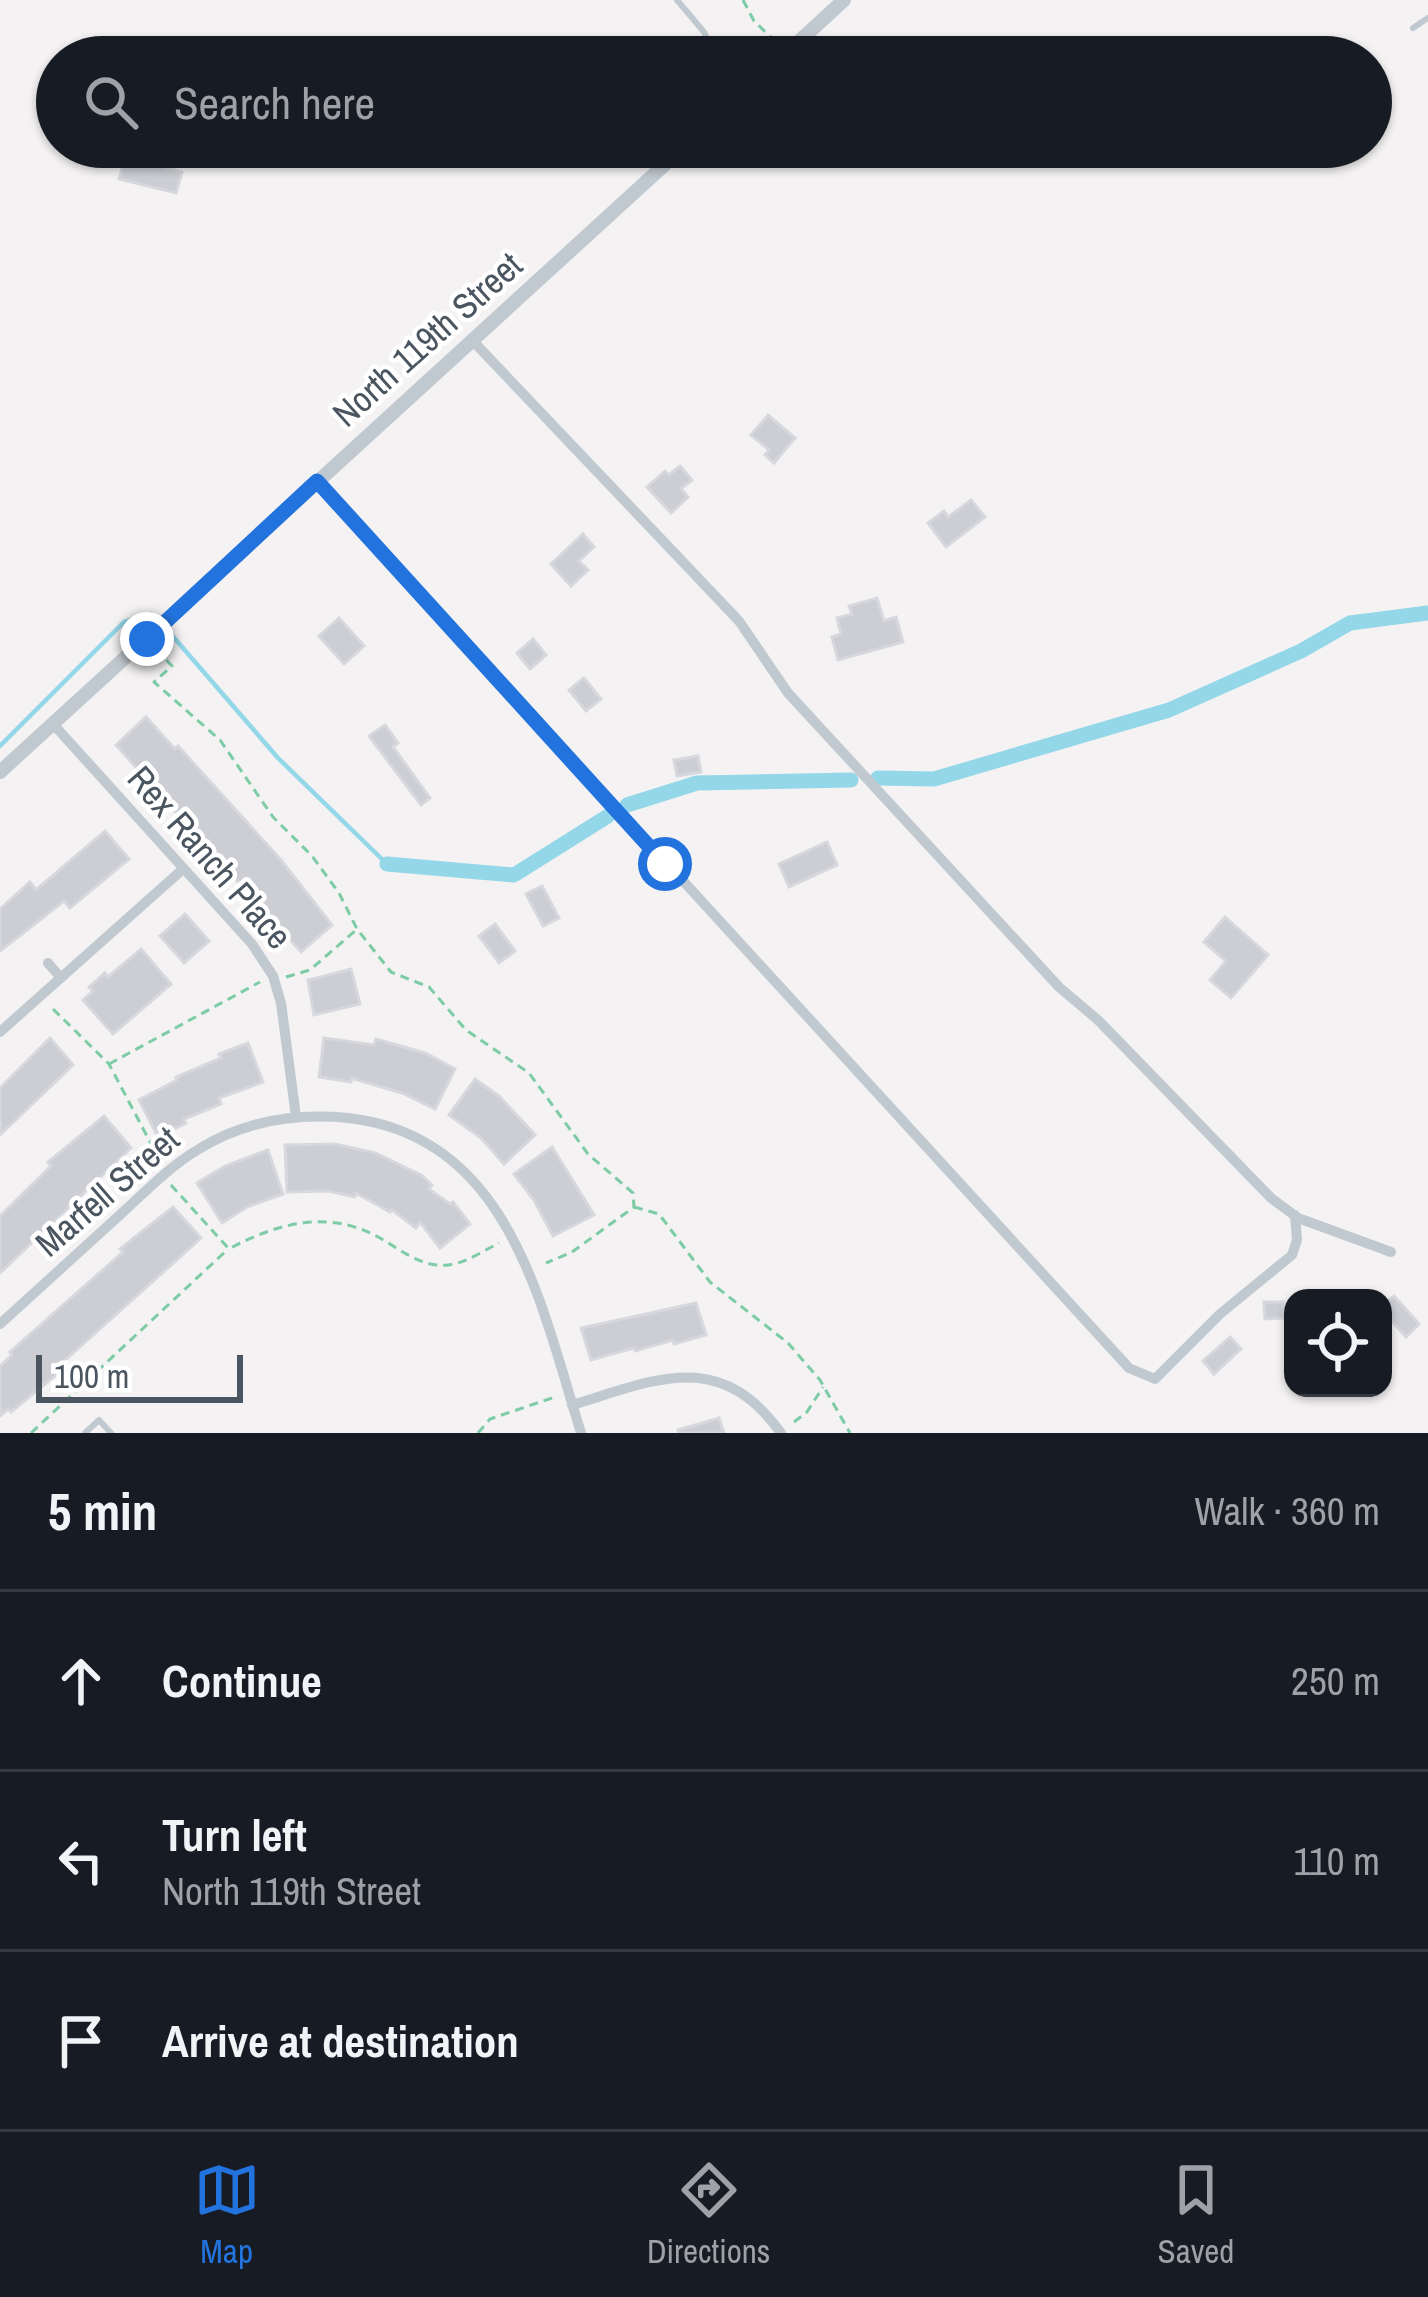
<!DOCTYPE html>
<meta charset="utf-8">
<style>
:root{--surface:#171b24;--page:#20242c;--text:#f1f3f6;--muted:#9ea1a6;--line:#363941;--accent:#2273de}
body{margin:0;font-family:"Archivo Narrow",sans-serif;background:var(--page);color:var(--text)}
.controls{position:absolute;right:36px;bottom:36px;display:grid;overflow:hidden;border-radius:24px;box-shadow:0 3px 9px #0004}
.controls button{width:108px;height:108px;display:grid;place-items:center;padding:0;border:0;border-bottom:3px solid var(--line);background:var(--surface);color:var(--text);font:60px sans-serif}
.scale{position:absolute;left:36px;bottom:30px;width:207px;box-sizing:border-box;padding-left:12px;border:6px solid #4a555f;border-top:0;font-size:33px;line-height:42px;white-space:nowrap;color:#4a555f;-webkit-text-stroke:9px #fff;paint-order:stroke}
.stop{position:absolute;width:36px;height:36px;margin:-27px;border:9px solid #2273de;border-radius:50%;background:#fff}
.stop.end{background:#2273de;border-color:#fff;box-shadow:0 3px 12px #0008}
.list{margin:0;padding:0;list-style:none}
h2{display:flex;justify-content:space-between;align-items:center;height:156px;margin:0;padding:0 48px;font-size:51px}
h2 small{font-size:39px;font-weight:400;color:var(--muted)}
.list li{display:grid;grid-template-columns:78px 1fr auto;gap:36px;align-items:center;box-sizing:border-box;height:180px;padding:0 48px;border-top:3px solid var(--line)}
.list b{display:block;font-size:45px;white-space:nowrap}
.list p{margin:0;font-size:39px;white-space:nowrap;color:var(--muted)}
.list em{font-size:39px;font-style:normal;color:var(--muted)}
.icon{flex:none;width:66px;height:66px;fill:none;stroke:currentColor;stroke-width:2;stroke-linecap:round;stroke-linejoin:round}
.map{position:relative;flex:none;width:1428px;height:1433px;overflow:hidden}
.search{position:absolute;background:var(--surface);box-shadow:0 3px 9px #0004;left:36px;right:36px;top:36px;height:132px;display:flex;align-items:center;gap:30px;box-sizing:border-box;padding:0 42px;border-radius:66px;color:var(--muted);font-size:45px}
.sheet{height:696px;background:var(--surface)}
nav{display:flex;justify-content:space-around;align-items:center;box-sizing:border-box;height:168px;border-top:3px solid var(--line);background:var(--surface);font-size:33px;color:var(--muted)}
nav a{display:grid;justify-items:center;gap:6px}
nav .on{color:var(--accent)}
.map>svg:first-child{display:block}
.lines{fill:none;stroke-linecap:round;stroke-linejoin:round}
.stream{stroke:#93d7e9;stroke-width:4.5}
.canal{stroke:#93d7e9;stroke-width:15}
.building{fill:#ccced4;stroke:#d7d8dd;stroke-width:3}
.path{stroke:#7dcca5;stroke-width:3;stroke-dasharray:9 6;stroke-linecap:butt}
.service{stroke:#c1c9d0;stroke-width:6}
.minor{stroke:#c1c9d0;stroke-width:10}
.tertiary{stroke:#c1c9d0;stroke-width:14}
.route{stroke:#2273de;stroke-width:15}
.labels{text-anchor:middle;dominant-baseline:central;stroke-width:9;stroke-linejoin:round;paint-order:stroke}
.street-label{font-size:36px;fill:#4a555f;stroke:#fff}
</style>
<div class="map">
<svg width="1428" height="1433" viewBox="0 0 1428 1433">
<rect width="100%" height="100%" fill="#f4f2f2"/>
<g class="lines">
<g class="stream">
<polyline points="170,633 278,758 387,864"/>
<polyline points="0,746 124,622 151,614"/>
</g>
<g class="canal">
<polyline points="878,778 934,779 1169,710 1301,651 1350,623 1428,613"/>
<polyline points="627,805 697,783 851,780"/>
<polyline points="387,864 514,875 608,816"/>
</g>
</g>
<g class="building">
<polygon points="125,158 182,172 176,193 119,179"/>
<polygon points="768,415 795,438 774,463 765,455 769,450 751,435"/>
<polygon points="680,466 692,480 681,489 688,497 671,513 647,487 665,471 669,475"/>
<polygon points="971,500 985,517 946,547 928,523 944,511 948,517"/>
<polygon points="583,534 594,547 579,561 588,570 571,586 551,564"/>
<polygon points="877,598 884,621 896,617 903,642 838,660 832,637 841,634 837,618 852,614 849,606"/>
<polygon points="339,618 364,646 344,664 319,636"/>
<polygon points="533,639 546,655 530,669 517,653"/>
<polygon points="584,678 601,699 586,711 569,690"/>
<polygon points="146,717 175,749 178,746 281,860 332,925 301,952 116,745"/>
<polygon points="385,725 398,743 393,747 430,798 421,805 369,736"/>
<polygon points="698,756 701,772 677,776 674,760"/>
<polygon points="105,831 129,859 70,908 64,901 0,951 0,909 30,882 36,890"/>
<polygon points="827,842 837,865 789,887 779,864"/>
<polygon points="542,886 559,918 543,926 526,894"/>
<polygon points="185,914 209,941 184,963 160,936"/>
<polygon points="1225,917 1268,955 1231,998 1210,980 1226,961 1204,942"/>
<polygon points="495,924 515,951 499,963 479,936"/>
<polygon points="141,949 171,984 113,1034 83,1000 93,991 89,987 105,973 108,977"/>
<polygon points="351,969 360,1004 314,1015 308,980"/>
<polygon points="50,1038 73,1065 0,1135 0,1088"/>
<polygon points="324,1038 374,1045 376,1039 425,1053 455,1069 435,1109 402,1093 351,1078 351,1082 319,1077"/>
<polygon points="248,1043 263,1082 219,1098 221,1104 184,1119 186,1123 158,1137 139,1100 177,1080 176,1077 221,1058 219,1054"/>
<polygon points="475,1079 500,1097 535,1135 504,1164 481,1138 449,1115"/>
<polygon points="104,1116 131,1148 0,1273 0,1216 51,1166 48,1162"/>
<polygon points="335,1144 375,1153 421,1175 432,1185 429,1189 450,1204 453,1202 470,1224 440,1248 420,1222 416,1228 391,1209 390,1212 356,1193 355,1197 328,1191 287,1192 285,1145"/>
<polygon points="552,1147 594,1215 553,1236 534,1200 514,1174"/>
<polygon points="268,1150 283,1194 247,1207 222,1223 197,1183 225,1166"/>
<polygon points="173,1207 201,1238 62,1363 66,1367 11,1412 8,1409 0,1416 0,1366 12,1355 10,1352 123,1252 120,1249"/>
<polygon points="1394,1296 1419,1324 1406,1337 1383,1311 1383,1305"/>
<polygon points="1264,1302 1283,1302 1283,1318 1265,1319"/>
<polygon points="696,1303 706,1335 674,1344 673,1340 635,1351 634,1348 591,1360 581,1328"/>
<polygon points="1230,1337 1241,1349 1214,1374 1203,1361"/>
<polygon points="719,1418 724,1433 679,1433 678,1430"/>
</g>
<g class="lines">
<g class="path">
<polyline points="743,0 754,21 777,43"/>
<polyline points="156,649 172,666 154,682 220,740 273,817 312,856 339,893 357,929 391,972 429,987 466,1030 529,1073 588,1154 633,1193 634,1207 572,1252 546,1263"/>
<polyline points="286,977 310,970 356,930"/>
<polyline points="53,1009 109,1064 158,1157"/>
<polyline points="109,1064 260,982"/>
<path d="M171,1185L229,1249C277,1223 329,1209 380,1238C401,1250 422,1268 448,1265C466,1263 483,1251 499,1243"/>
<polyline points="634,1207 659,1214 710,1282 788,1343 820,1380 850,1433"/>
<polyline points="794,1422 807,1412 823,1387"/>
<polyline points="31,1433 227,1250"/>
<polyline points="478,1433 490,1419 555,1397"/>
</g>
<g class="service">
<polyline points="677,0 704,32 715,57"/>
<polyline points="1413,28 1428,18"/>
<polyline points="85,1433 99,1420 111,1433"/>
</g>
<g class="minor">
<polyline points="471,339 739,621 788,693 1059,987 1098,1020 1271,1198 1298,1218 1391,1252"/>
<polyline points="317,481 1129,1368 1155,1379 1220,1314 1292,1255 1297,1240 1295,1215"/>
<polyline points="54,725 252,944 273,976 281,1003 296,1117"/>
<polyline points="48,963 61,978"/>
<polyline points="0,1032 183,869"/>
<path d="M0,1324C41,1287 81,1250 122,1213C146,1191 170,1166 199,1149C244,1121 295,1113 348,1118C510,1136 541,1305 581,1433"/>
<path d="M572,1405C658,1379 719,1348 781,1433"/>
</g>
<g class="tertiary">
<polyline points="782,57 844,0"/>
<polyline points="0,772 684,147"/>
</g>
</g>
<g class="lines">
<polyline class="route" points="147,639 317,481 665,864"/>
</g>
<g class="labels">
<g class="street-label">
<text transform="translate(427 339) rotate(-42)">North 119th Street</text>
<text transform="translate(210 857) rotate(49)">Rex Ranch Place</text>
<text transform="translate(107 1191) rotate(-41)">Marfell Street</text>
</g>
</g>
</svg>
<div class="controls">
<button><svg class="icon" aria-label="locate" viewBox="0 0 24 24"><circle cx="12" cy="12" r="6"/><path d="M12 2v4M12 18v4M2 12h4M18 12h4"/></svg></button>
</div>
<div class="scale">100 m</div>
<div class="stop" style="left:665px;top:864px"></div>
<div class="stop end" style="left:147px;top:639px"></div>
<div class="search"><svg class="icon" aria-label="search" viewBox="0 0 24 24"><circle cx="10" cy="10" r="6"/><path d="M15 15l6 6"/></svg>Search here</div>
</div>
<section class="sheet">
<h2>5 min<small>Walk · 360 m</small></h2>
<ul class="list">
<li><svg class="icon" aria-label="ahead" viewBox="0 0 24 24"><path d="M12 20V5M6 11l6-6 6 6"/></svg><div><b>Continue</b></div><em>250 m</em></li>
<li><svg class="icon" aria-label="left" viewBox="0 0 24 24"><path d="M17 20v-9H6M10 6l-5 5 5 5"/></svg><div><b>Turn left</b><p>North 119th Street</p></div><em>110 m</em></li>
<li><svg class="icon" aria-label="arrive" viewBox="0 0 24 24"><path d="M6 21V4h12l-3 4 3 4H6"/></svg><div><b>Arrive at destination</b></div></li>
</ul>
</section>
<nav>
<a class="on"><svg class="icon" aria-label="map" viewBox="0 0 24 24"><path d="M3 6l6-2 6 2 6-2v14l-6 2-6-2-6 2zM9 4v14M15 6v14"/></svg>Map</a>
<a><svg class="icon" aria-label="directions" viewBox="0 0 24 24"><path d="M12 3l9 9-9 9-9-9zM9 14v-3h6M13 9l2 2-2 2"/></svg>Directions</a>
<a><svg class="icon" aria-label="saved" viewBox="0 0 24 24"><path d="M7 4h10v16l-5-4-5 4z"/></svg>Saved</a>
</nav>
